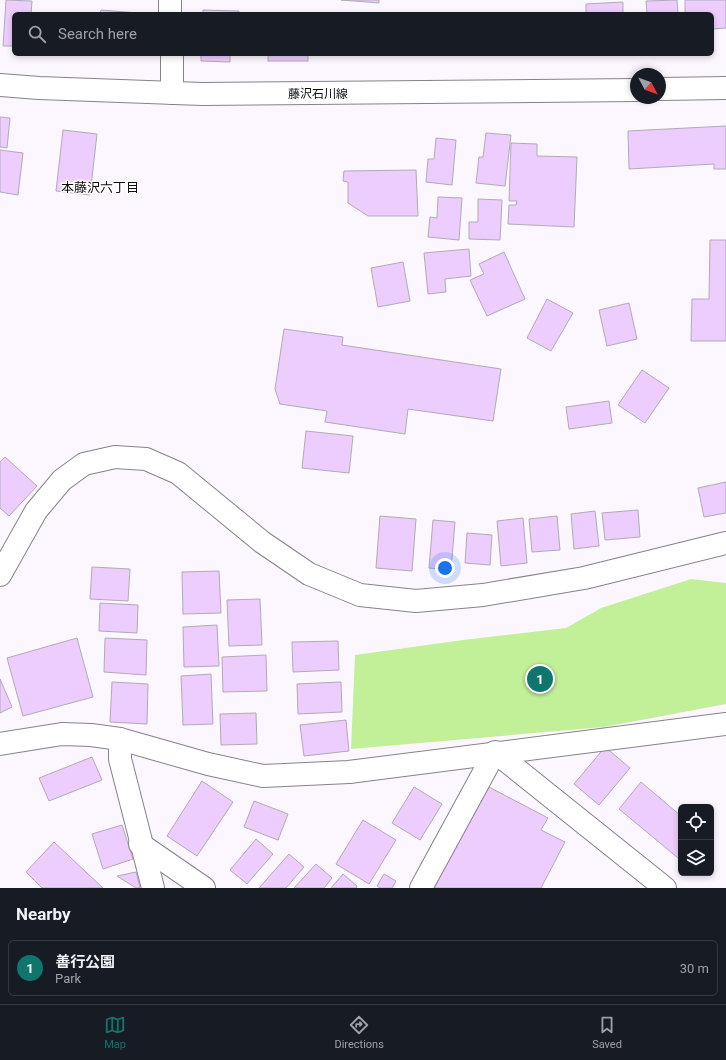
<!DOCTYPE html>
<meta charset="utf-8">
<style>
:root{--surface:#171b24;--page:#20242c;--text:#f1f3f6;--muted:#9ea1a6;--line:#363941;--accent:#0f766e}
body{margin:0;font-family:Roboto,"Noto Sans JP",sans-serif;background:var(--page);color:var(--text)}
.controls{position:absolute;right:12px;bottom:12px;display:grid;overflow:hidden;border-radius:6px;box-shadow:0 2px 6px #0003}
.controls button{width:36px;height:36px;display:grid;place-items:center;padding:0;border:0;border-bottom:1px solid var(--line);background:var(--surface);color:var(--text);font:20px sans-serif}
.compass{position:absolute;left:630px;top:68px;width:36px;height:36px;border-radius:50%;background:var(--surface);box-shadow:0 2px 6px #0003;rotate:131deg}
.you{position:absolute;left:445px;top:568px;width:14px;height:14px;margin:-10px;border:3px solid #fff;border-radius:50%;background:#1a73e8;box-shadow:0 0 0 6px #1a73e833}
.badge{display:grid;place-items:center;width:26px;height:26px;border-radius:50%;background:var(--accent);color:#fff;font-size:13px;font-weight:700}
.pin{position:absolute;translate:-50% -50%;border:2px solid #fff;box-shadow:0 1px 4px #0006}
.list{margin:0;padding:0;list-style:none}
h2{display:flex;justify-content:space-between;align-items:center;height:52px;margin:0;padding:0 16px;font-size:17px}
h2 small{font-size:13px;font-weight:400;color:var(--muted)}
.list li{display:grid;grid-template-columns:26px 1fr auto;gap:12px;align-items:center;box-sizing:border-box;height:56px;margin:0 8px 8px;padding:0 8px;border:1px solid var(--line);border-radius:6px}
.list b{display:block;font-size:15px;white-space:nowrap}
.list p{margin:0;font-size:13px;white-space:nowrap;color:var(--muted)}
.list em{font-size:13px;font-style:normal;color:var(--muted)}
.icon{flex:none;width:22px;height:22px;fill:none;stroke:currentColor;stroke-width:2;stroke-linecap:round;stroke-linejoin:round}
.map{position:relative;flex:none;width:726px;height:888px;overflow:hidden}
.search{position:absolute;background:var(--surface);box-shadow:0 2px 6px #0003;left:12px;right:12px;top:12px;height:44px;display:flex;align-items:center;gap:10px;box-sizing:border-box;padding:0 14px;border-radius:6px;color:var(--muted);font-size:15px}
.sheet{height:116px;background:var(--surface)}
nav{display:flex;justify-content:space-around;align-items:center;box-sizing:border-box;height:56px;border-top:1px solid var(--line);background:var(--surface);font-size:11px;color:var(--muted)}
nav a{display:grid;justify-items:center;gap:2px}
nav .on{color:var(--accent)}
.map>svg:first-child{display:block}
.green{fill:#c2f098}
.building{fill:#edccfe;stroke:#b1abb4}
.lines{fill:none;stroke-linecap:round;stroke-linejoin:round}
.minor-casing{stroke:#87828a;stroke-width:24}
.minor{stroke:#fff;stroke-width:22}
.labels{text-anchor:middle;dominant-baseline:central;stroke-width:3;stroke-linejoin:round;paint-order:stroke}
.street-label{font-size:12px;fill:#0e0c0f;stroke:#fff}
.neighbourhood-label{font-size:13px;fill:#0e0c0f;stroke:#fff}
</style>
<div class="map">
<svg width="726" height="888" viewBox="0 0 726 888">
<rect width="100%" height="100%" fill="#fcf7ff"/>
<polygon class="green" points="691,579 726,583 726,704 604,727 351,749 355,655 463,640 566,628 601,608"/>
<g class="building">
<polygon points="6,0 32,1 31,14 14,14 14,46 3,46"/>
<polygon points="341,0 379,0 379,3"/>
<polygon points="677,0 678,14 647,14 646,1"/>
<polygon points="685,0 726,0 726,28 712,29 712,14 685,14"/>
<polygon points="623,2 623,14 586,14 586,4"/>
<polygon points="101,10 150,14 100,14"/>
<polygon points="203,10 239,11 239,14 203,14"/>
<polygon points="308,13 308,14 272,14"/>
<polygon points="431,13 431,14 385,14"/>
<polygon points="201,54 230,54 230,62 201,61"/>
<rect x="268" y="54" width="40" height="7"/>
<polygon points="0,117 10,118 7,148 0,147"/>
<polygon points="726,126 726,169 714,169 714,164 629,169 628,131"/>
<polygon points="63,130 97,134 90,195 56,191"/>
<polygon points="486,133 511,135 505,186 476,183 479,157 483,157"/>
<polygon points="436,138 456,140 452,185 426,182 428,159 434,159"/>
<polygon points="511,143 537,144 537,156 577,157 574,227 508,224 509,205 516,205 517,201 509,201"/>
<polygon points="0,150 23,153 18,195 0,192"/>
<polygon points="416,170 418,216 368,216 348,203 348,182 343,181 344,171"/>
<polygon points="438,197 462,198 459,240 428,237 430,217 437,218"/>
<polygon points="478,199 502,200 500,240 469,239 469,222 478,222"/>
<polygon points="710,240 726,240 726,341 691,341 692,299 709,299"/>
<polygon points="469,249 471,276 445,279 446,292 428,294 424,253"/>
<polygon points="504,252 525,299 487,316 470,280 484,274 479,264"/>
<polygon points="403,262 410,301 378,307 371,268"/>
<polygon points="547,299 573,313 551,351 527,338"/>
<polygon points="629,303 637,339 607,346 599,310"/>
<polygon points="284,329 343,337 342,345 501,369 493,421 408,409 405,434 325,422 327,411 280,404 275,389"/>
<polygon points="642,370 669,388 645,423 618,405"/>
<polygon points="609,401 612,423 569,429 566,407"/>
<polygon points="306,431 353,436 349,473 302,468"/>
<polygon points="5,457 37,486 9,516 0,508 0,462"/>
<polygon points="726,482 726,513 704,517 698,488"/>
<polygon points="638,510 640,537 605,540 602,513"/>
<polygon points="595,511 599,546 574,549 571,514"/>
<polygon points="380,516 416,519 412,571 376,568"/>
<polygon points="557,516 560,550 532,552 529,519"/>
<polygon points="523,518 527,563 501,566 497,521"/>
<polygon points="433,520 455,522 451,570 429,568"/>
<polygon points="467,533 492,535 490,565 465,563"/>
<polygon points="92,567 130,569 128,601 90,599"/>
<polygon points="219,571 221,613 183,614 182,572"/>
<polygon points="260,599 262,645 229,646 227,600"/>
<polygon points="100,603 138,605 137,633 99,631"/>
<polygon points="217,625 219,666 184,667 183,627"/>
<polygon points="77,638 93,697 23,716 7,658"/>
<polygon points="105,638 147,640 146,675 104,672"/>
<polygon points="338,641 339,670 293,672 292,642"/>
<polygon points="266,655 267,691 223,692 222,657"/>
<polygon points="211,674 213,724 183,725 181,676"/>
<polygon points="0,679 12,707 0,713"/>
<polygon points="112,682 148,684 147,724 110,722"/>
<polygon points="341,682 342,712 298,714 297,684"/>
<polygon points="256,713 257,744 221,745 220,714"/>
<polygon points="346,720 349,751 304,756 300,725"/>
<polygon points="605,747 630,768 599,805 574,784"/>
<polygon points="92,757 102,780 49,801 39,778"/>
<polygon points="202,781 233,802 197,856 167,836"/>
<polygon points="641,782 681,816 681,855 678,858 619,809"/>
<polygon points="487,786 548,818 541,830 565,842 541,888 434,888"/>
<polygon points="414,787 442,804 420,840 392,823"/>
<polygon points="254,801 288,814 278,840 244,827"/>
<polygon points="363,820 396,840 369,884 336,864"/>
<polygon points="122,825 133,859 103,869 92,834"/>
<polygon points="256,839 273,854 247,884 230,870"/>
<polygon points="54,842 103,888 42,888 26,872"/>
<polygon points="289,854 304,867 286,888 259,888"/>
<polygon points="316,864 332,878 324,888 294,888"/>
<polygon points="136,872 140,888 136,888 117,876"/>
<polygon points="343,874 357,886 356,888 331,888"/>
<polygon points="384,874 396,881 392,888 380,888 377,886"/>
</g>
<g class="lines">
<g class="minor-casing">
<g id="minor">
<polyline points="170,0 170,14"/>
<polyline points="0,85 39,88 202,94 636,90"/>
<polyline points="660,89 726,88"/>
<polyline points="172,93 172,54"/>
<polyline points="0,575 36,511 62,480 84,464 115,457 146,459 178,473 262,542 309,574 360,595 416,601 483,595 584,578 726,543"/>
<polyline points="120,739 120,759 153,888"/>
<polyline points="0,744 62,734 91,735 120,739 208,764 263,776 349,772 726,724"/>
<polyline points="140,844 204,888"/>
<polyline points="421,888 495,752 665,888"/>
</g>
</g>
<use href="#minor" class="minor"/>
</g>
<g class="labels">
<g class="street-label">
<text x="318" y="94">藤沢石川線</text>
</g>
<g class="neighbourhood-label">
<text x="100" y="187">本藤沢六丁目</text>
</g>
</g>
</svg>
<div class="controls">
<button><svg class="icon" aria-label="locate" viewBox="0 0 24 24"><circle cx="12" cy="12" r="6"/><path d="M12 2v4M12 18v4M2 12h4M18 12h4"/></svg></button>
<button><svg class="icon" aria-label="layers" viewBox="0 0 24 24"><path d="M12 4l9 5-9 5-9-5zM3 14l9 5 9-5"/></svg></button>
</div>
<svg class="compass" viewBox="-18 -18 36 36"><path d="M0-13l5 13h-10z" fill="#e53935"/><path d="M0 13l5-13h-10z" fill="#9ea1a6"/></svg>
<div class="you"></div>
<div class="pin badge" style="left:540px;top:679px">1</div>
<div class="search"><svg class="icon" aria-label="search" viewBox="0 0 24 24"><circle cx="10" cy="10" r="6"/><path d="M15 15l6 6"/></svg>Search here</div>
</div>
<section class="sheet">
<h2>Nearby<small></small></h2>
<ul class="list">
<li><span class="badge">1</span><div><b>善行公園</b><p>Park</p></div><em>30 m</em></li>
</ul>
</section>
<nav>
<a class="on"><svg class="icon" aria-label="map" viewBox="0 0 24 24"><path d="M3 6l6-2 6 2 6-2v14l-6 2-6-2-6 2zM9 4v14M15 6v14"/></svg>Map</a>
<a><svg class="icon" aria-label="directions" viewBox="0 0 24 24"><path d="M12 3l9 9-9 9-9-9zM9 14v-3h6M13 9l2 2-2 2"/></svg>Directions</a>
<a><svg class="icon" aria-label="saved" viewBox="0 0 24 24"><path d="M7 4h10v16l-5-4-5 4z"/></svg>Saved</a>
</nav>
